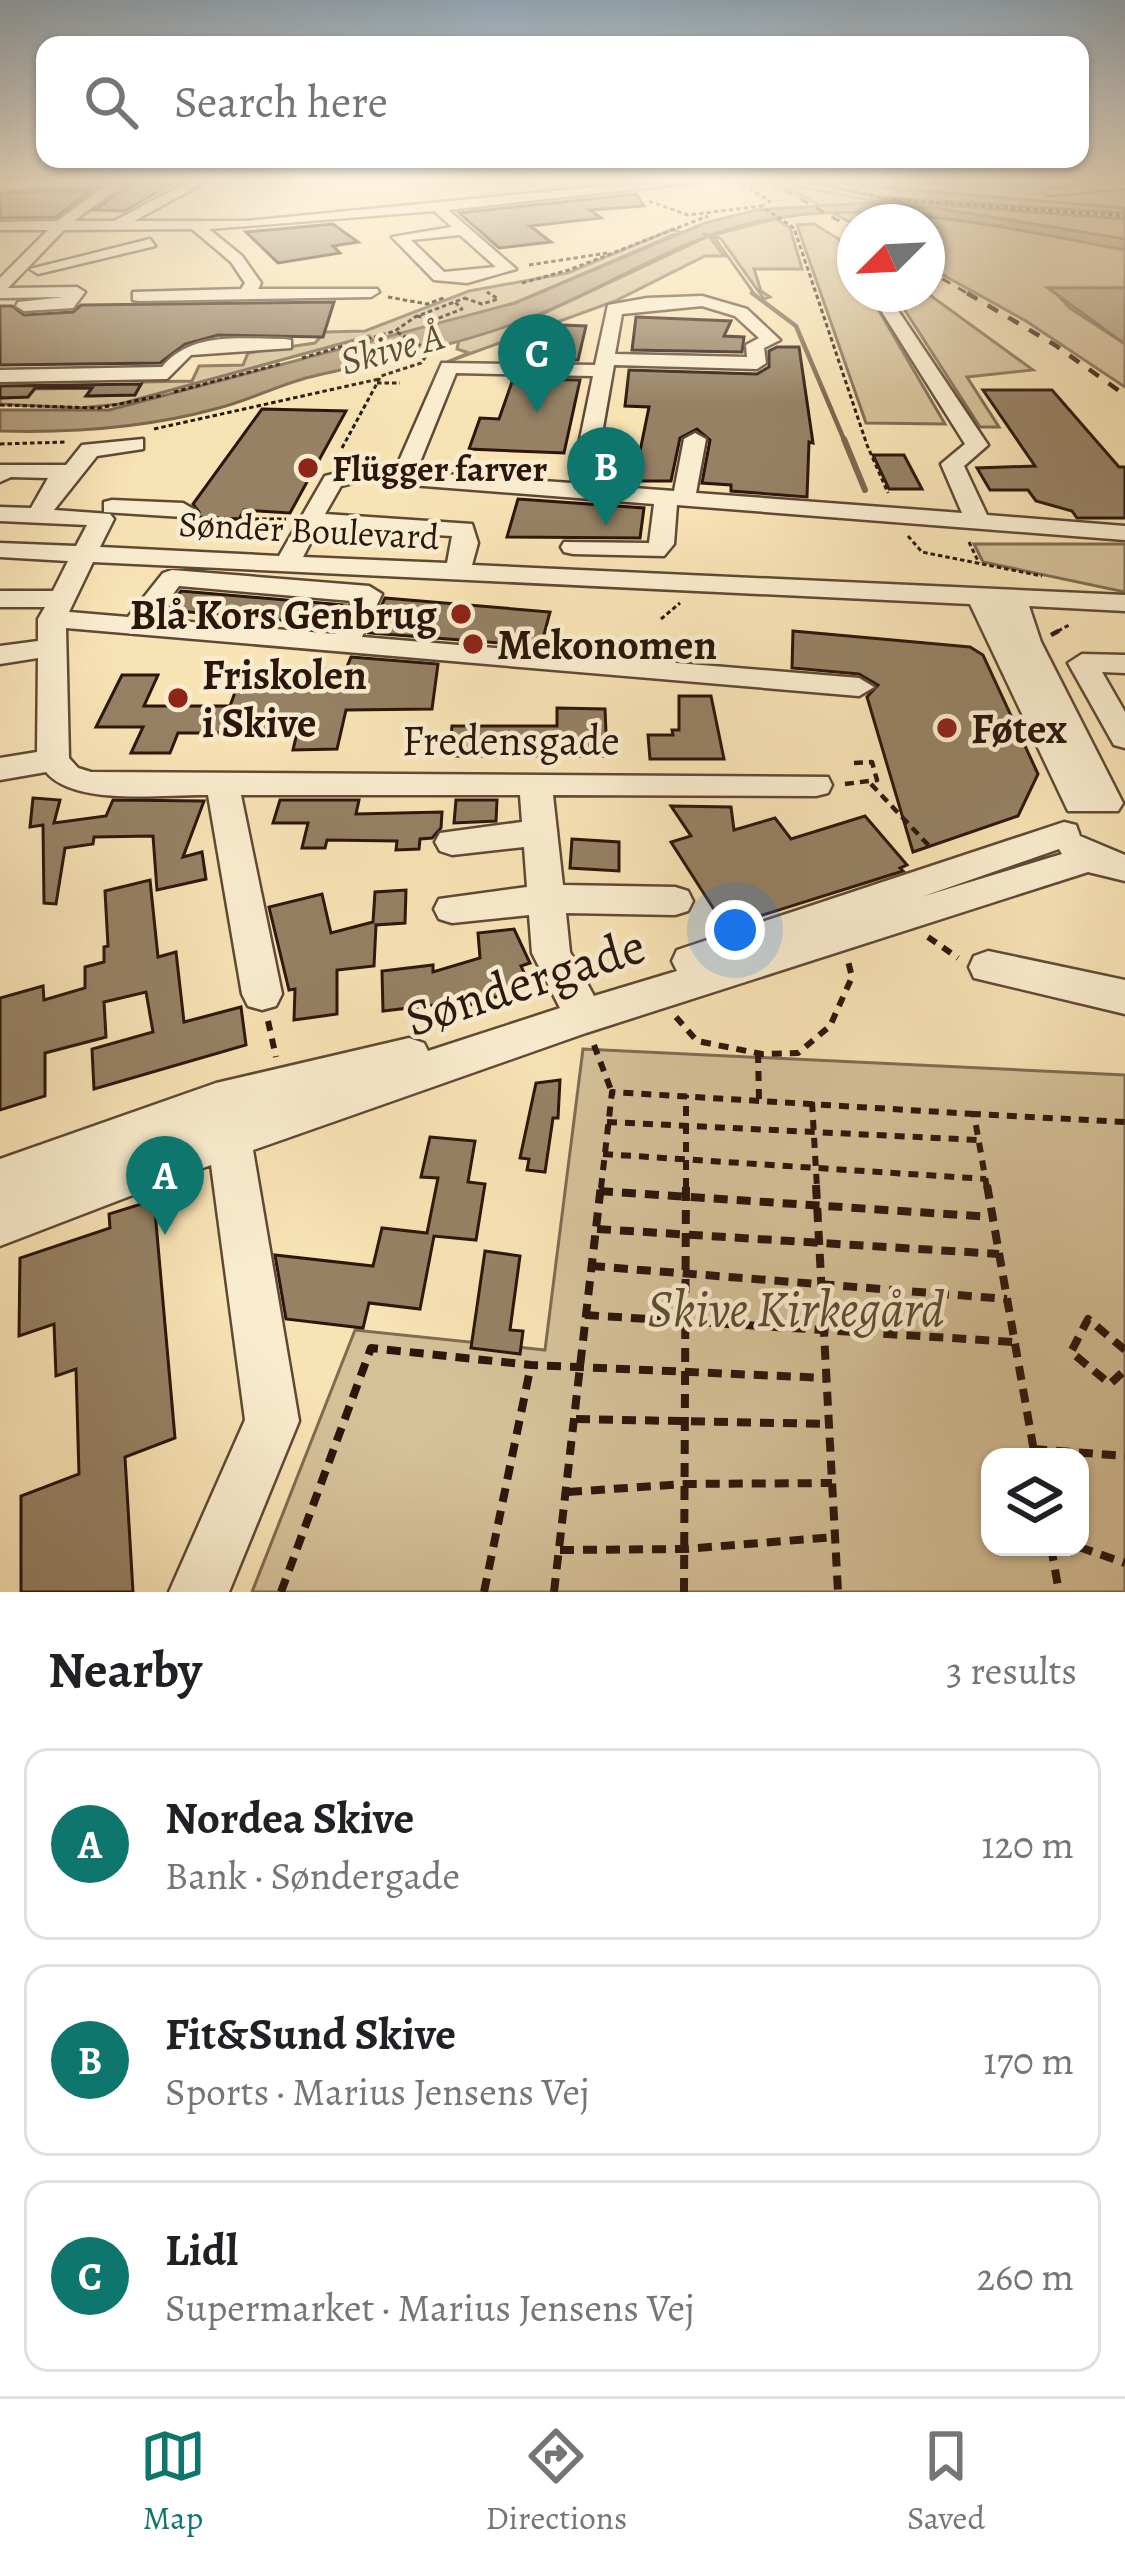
<!DOCTYPE html>
<meta charset="utf-8">
<style>
:root{--surface:#fff;--page:#f6f6f6;--text:#202124;--muted:#757577;--line:#e0e0e0;--accent:#0f766e}
body{margin:0;font-family:Alegreya,serif;background:var(--page);color:var(--text)}
.controls{position:absolute;right:36px;bottom:36px;display:grid;overflow:hidden;border-radius:24px;box-shadow:0 3px 9px #0004}
.controls button{width:108px;height:108px;display:grid;place-items:center;padding:0;border:0;border-bottom:3px solid var(--line);background:var(--surface);color:var(--text);font:60px sans-serif}
.compass{position:absolute;left:837px;top:204px;width:108px;height:108px;border-radius:50%;background:var(--surface);box-shadow:0 3px 9px #0004;rotate:246deg}
.you{position:absolute;left:735px;top:930px;width:42px;height:42px;margin:-30px;border:9px solid #fff;border-radius:50%;background:#1a73e8;box-shadow:0 0 0 18px #1a73e833}
.badge{display:grid;place-items:center;width:78px;height:78px;border-radius:50%;background:var(--accent);color:#fff;font-size:39px;font-weight:700}
.pin{position:absolute;translate:-50% -99px;filter:drop-shadow(0 3px 6px #0008)}
.pin::after{content:'';position:absolute;top:63px;width:42px;height:36px;background:inherit;clip-path:polygon(0 0,100% 0,50% 100%)}
.list{margin:0;padding:0;list-style:none}
h2{display:flex;justify-content:space-between;align-items:center;height:156px;margin:0;padding:0 48px;font-size:51px}
h2 small{font-size:39px;font-weight:400;color:var(--muted)}
.list li{display:grid;grid-template-columns:78px 1fr auto;gap:36px;align-items:center;box-sizing:border-box;height:192px;margin:0 24px 24px;padding:0 24px;border:3px solid var(--line);border-radius:24px}
.list b{display:block;font-size:45px;white-space:nowrap}
.list p{margin:0;font-size:39px;white-space:nowrap;color:var(--muted)}
.list em{font-size:39px;font-style:normal;color:var(--muted)}
.icon{flex:none;width:66px;height:66px;fill:none;stroke:currentColor;stroke-width:2;stroke-linecap:round;stroke-linejoin:round}
.map{position:relative;flex:none;width:1125px;height:1592px;overflow:hidden}
.search{position:absolute;background:var(--surface);box-shadow:0 3px 9px #0004;left:36px;right:36px;top:36px;height:132px;display:flex;align-items:center;gap:30px;box-sizing:border-box;padding:0 42px;border-radius:24px;color:var(--muted);font-size:45px}
.sheet{height:804px;background:var(--surface)}
nav{display:flex;justify-content:space-around;align-items:center;box-sizing:border-box;height:168px;border-top:3px solid var(--line);background:var(--surface);font-size:33px;color:var(--muted)}
nav a{display:grid;justify-items:center;gap:6px}
nav .on{color:var(--accent)}
.map>svg:first-child{display:block}
.green{fill:#d5c098;stroke:#806b52;stroke-width:3;fill-rule:evenodd}
.water{fill:#b39d7c;stroke:#7d674f;stroke-width:3}
.lines{fill:none;stroke-linecap:round;stroke-linejoin:round}
.stream-far2{stroke:#7d674f;stroke-width:3}
.stream-far1{stroke:#7d674f;stroke-width:4.5}
.stream{stroke:#7d674f;stroke-width:6}
.building{fill:#968164;stroke:#2c160c;stroke-width:3}
.minor-casing{stroke:#5f4936;stroke-width:5}
.path-far3{stroke:#2c160c;stroke-width:3;stroke-dasharray:4.5 3;stroke-linecap:butt}
.path-far2{stroke:#2c160c;stroke-width:4.5;stroke-dasharray:9 6;stroke-linecap:butt}
.path-far1{stroke:#2c160c;stroke-width:6;stroke-dasharray:10 8;stroke-linecap:butt}
.path{stroke:#2c160c;stroke-width:8;stroke-dasharray:14 9;stroke-linecap:butt}
.minor{fill:#faedcf;fill-rule:evenodd}
.rail-far1{stroke:#2c160c;stroke-width:3;stroke-dasharray:9 9;stroke-linecap:butt}
.rail{stroke:#2c160c;stroke-width:4.5;stroke-dasharray:12 12;stroke-linecap:butt}
.poi-dot{fill:#8f2418;stroke:#faedcf;stroke-width:4.5}
.labels{text-anchor:middle;dominant-baseline:central;stroke-width:9;stroke-linejoin:round;paint-order:stroke}
.far-poi-label{font-size:36px;font-weight:bold;fill:#2c160c;stroke:#faedcf;text-anchor:start}
.far-street-label{font-size:36px;fill:#2c160c;stroke:#faedcf}
.far-water-label{font-size:39px;font-style:italic;fill:#624c39;stroke:#faedcf}
.poi-label{font-size:42px;font-weight:bold;fill:#2c160c;stroke:#faedcf;text-anchor:start}
.street-label{font-size:42px;fill:#2c160c;stroke:#faedcf}
.near-street-label{font-size:51px;fill:#2c160c;stroke:#faedcf}
.near-park-label{font-size:51px;font-style:italic;fill:#5f4936;stroke:#faedcf}
</style>
<div class="map">
<svg width="1125" height="1592" viewBox="0 0 1125 1592">
<rect width="100%" height="100%" fill="#f8e3b5"/>
<filter id="stains"><feTurbulence type="fractalNoise" baseFrequency=".00167" numOctaves="4"/><feColorMatrix values="0 0 0 0 .2 0 0 0 0 .09 0 0 0 0 .02 0 0 0 .5 -.17"/></filter>
<radialGradient id="worn" r=".72"><stop offset=".6" stop-color="#630" stop-opacity="0"/><stop offset="1" stop-color="#630" stop-opacity=".3"/></radialGradient>
<g class="green">
<polygon points="807,181 1125,208 1125,213 876,197"/>
<polygon points="803,187 864,199 1125,219 1125,288 1051,288 1070,308 1125,344 1125,387 1026,321 927,266 927,222 855,225 788,188"/>
<polygon points="776,219 790,228 802,269 754,269 761,291 770,297 764,299 721,239 713,235"/>
<polygon points="814,224 855,249 855,294 927,293 1033,370 967,377 999,427 980,427 897,298 872,299 945,424 866,423 797,225"/>
<polygon points="673,229 680,232 515,303 375,342 369,336 120,404 80,408 0,404 0,398 28,397 35,389 92,388 88,396 134,395 143,382 192,381 199,366 243,365 248,353 315,343 325,332 365,331 469,291 568,273"/>
<polygon points="709,236 724,256 705,256 615,301 447,362 469,353 457,349 459,340 544,313"/>
<polygon points="974,544 1125,544 1125,592 983,562"/>
<path d="M583,1049L1125,1075V1592H252L355,1330L545,1350ZM990,1457H1080V1547H990Z"/>
</g>
<g class="water">
<path d="M867,203L937,208L1125,239V250C1004,228 869,194 747,224C676,242 613,283 547,311C472,343 389,358 310,377C278,385 248,401 215,409C145,428 71,433 0,431V410H109L515,303L705,223L756,210Z"/>
<polygon points="1048,288 1125,288 1125,344"/>
</g>
<g class="lines">
<polyline class="stream-far2" points="704,234 714,237 756,296"/>
<polyline class="stream-far1" points="752,293 796,326 845,442"/>
<polyline class="stream" points="844,439 865,490"/>
</g>
<g class="building">
<polygon points="134,182 175,182 124,211 95,210"/>
<polygon points="72,191 91,191 56,217 0,218 0,193"/>
<polygon points="636,194 644,206 590,210 601,218 530,226 551,242 499,248 459,213"/>
<polygon points="333,224 358,242 333,246 340,253 278,263 246,232"/>
<polygon points="334,302 323,337 218,335 185,344 160,363 0,365 0,306 12,306 24,315 73,312 81,305"/>
<polygon points="636,317 731,321 724,336 744,337 742,352 632,350"/>
<polygon points="561,325 586,326 578,360 552,360"/>
<polygon points="777,347 799,347 813,443 809,442 807,497 731,491 731,485 702,483 710,440 697,429 680,438 671,481 598,481 602,458 638,461 649,407 625,406 629,370 757,374 769,367 769,351"/>
<polygon points="513,379 580,380 564,453 469,449 480,418 499,419"/>
<polygon points="141,384 135,395 86,396 92,388 35,388 28,397 0,398 0,386"/>
<polygon points="983,390 1052,390 1119,467 1125,467 1125,518 1077,518 1072,511 1036,501 1028,490 990,490 977,468 1035,466"/>
<polygon points="262,409 346,411 290,513 244,510 239,519 193,517 199,512 193,504"/>
<polygon points="873,455 904,455 922,489 889,489"/>
<polygon points="518,499 644,508 640,538 507,537"/>
<polygon points="181,591 345,605 335,625 167,610"/>
<polygon points="385,598 550,612 541,646 369,633"/>
<polygon points="793,631 970,647 983,655 1038,774 1018,816 913,852 867,697 878,685 859,674 792,668"/>
<polygon points="351,657 438,664 432,709 346,710 337,749 293,750 297,733 178,733 170,753 131,753 143,727 96,727 122,675 158,675 144,706 230,706 238,684 291,684 295,669 346,669"/>
<polygon points="679,696 711,696 724,759 650,759 648,735 673,735 672,730 679,730"/>
<polygon points="557,708 605,709 607,756 449,756 452,726 557,726"/>
<polygon points="33,798 60,800 54,823 106,816 113,800 204,801 183,857 202,852 206,879 157,890 153,836 94,837 93,844 65,848 56,904 44,903 43,825 30,827"/>
<polygon points="280,800 359,800 356,814 442,812 441,828 432,838 420,839 419,849 396,850 397,841 327,840 325,848 302,848 308,823 273,823"/>
<polygon points="456,800 497,800 496,821 454,823"/>
<polygon points="671,806 731,807 734,830 775,818 791,839 865,816 907,865 900,868 903,871 747,920 731,915 725,907 715,911 671,842 691,836"/>
<polygon points="572,839 619,842 619,871 570,868"/>
<polygon points="150,880 158,957 176,952 184,1022 241,1007 246,1045 94,1089 92,1049 153,1032 146,992 104,1002 106,1037 45,1053 45,1096 0,1110 0,998 43,986 44,1000 85,988 85,967 104,962 104,947 108,946 105,891"/>
<polygon points="406,890 405,923 376,925 374,966 337,970 337,1014 294,1020 295,989 289,990 269,907 322,894 331,933 373,922 375,892"/>
<polygon points="514,929 530,963 521,966 530,986 454,1010 452,1003 383,1011 382,971 433,965 433,972 480,958 478,933"/>
<polygon points="560,1080 558,1118 553,1118 545,1172 527,1170 529,1159 520,1158 536,1083"/>
<polygon points="430,1137 475,1141 468,1182 485,1184 476,1240 434,1236 420,1309 369,1303 363,1328 286,1319 275,1255 373,1266 382,1228 427,1233 438,1178 421,1177"/>
<polygon points="154,1200 175,1438 125,1457 133,1592 21,1592 21,1496 79,1474 76,1369 56,1376 54,1324 19,1336 20,1258 110,1228 109,1214"/>
<polygon points="485,1251 520,1256 510,1330 523,1331 520,1354 471,1348"/>
</g>
<g class="lines">
<g class="minor-casing">
<g id="minor">
<path d="M0,181H127L74,221H114L190,181H207L134,221H246L657,181H708L448,210L516,269L467,283L434,280L392,237L452,227L434,211L209,229L242,256L261,283L258,289H377L379,292L371,297L139,301L133,300V292L241,289L245,283L231,262L192,229L64,230L8,288L77,287L85,292L73,308L24,311L16,306L18,302L64,297L0,298V278L48,230H0V222L57,221L105,186L0,189ZM460,235L496,267L444,272L411,240Z"/>
<polygon points="1110,181 1125,181 1125,188 1050,195 1043,191"/>
<polygon points="150,239 155,246 38,274 30,269"/>
<path d="M702,296L747,309L780,340L764,348L766,363L757,369L614,365L593,485L674,491L684,439L695,433L706,439L696,493L962,513L941,464L965,444L877,304L885,299L891,300L988,445L964,466L987,515L1125,526V540L677,505L674,544L664,556L573,554L564,552L561,547L564,542L649,543L654,504L360,481L341,486L325,514L472,524L478,543L472,565L1125,595V611L1029,606L1041,642L1123,803L1118,811H1068L970,604L93,562L69,612L128,617L163,573L172,570L369,586L382,594L362,637L859,678L874,687L859,696L66,628L69,758L78,768L91,772L828,777L832,785L828,793L816,796L553,795L563,885L675,887L688,891L693,901L688,911L675,915L566,913L570,952L594,996L677,971L672,961L677,950L1064,822L1076,825L1080,836L1125,855V881L1088,872L586,1033L253,1150L299,1421L229,1592H169L245,1420L211,1165L0,1246V1159L216,1083L409,1038L424,1043L428,1051L560,1008L532,953L529,915L452,923L439,919L434,909L439,899L527,887L524,847L452,855L440,851L435,842L440,833L522,822L520,795H241L282,994L276,1006L262,1010L248,1006L242,994L208,795C165,794 75,807 46,772L0,780V758L37,752L38,658L0,664V646L38,641V619L45,607H0V591H53L68,561L0,557V543L76,546L87,525L0,521V507L31,508L48,478L11,477L0,482V465H66L82,445L143,439V449L97,456L54,510L110,514L114,519L100,547L279,556L325,476L360,467L395,470L442,363L595,365L608,305L647,298ZM702,306L735,316L759,338L746,345L747,357L615,354L622,314ZM456,373L593,376L571,483L416,472ZM318,528L452,536L447,563L303,557ZM179,586L352,601L335,634L155,619ZM1059,849L1062,854L921,897Z"/>
<path d="M285,339L291,340V348L191,355L167,379L0,382V370L162,367C192,331 240,339 285,339Z"/>
<polygon points="112,500 183,503 195,510 183,517 104,512 104,502"/>
<polygon points="1082,654 1125,655 1125,673 1102,672 1125,712 1125,748 1114,745 1068,663"/>
<polygon points="988,951 1125,980 1125,1014 974,978 969,967 974,956"/>
</g>
</g>
<g class="path-far3">
<polyline points="736,181 770,201 764,205"/>
<polyline points="803,181 890,199 1125,216"/>
<polyline points="649,201 688,215 761,206 794,228 867,445 888,493"/>
<polyline points="529,265 607,253"/>
<polyline points="522,283 569,270 708,216"/>
<polyline points="388,297 427,304 446,297"/>
<polyline points="464,298 482,304 498,299 487,292"/>
<polyline points="417,316 434,320 462,309 454,301"/>
<polyline points="302,358 395,331 415,317 465,298"/>
<polyline points="377,383 400,383"/>
<polyline points="174,392 280,364"/>
<polyline points="0,405 99,408 164,395"/>
<polyline points="154,429 379,379"/>
<polyline points="0,444 66,442"/>
<polyline points="342,448 381,376 421,363 430,351 395,331"/>
<polyline points="202,519 286,519"/>
<polyline points="908,536 922,552 1042,576"/>
<polyline points="969,542 979,563"/>
<polyline points="661,619 680,603"/>
<polyline points="1058,631 1071,624"/>
</g>
<g class="path-far2">
<polyline points="1051,635 1064,628"/>
<polyline points="845,784 877,780 872,762 852,763"/>
<polyline points="871,784 932,849"/>
</g>
<g class="path-far1">
<polyline points="928,937 958,958"/>
<polyline points="676,1017 697,1041 762,1054 798,1053 830,1026 852,977 848,961"/>
<polyline points="268,1021 276,1057"/>
<polyline points="594,1045 611,1090"/>
<polyline points="758,1053 759,1099"/>
<polyline points="812,1102 817,1188"/>
<polyline points="607,1122 979,1140"/>
<polyline points="603,1154 986,1179"/>
<polyline points="601,1188 612,1092 974,1114"/>
<polyline points="686,1188 686,1095"/>
<polyline points="987,1188 974,1114 1125,1122"/>
</g>
<g class="path">
<polyline points="816,1185 838,1592"/>
<polyline points="987,1185 1035,1457"/>
<polyline points="599,1191 992,1217"/>
<polyline points="597,1229 999,1254"/>
<polyline points="591,1266 1007,1299"/>
<polyline points="585,1315 1014,1342"/>
<polyline points="1125,1350 1088,1319 1071,1352 1110,1384 1125,1370"/>
<polyline points="576,1419 829,1424"/>
<polyline points="1033,1449 1125,1456"/>
<polyline points="568,1492 685,1484 832,1483"/>
<polyline points="1051,1547 1059,1592"/>
<polyline points="1079,1547 1125,1563"/>
<polyline points="560,1550 685,1549 835,1537"/>
<polyline points="281,1592 371,1348 531,1365 827,1378"/>
<polyline points="484,1592 531,1365"/>
<polyline points="554,1592 601,1185"/>
<polyline points="684,1592 686,1185"/>
</g>
<use href="#minor" class="minor"/>
<g class="rail-far1">
<polyline points="769,181 855,230"/>
<polyline points="927,270 972,296"/>
</g>
<polyline class="rail" points="967,293 1055,345 1125,395"/>
</g>
<linearGradient id="sky" x2="0" y2="1"><stop stop-color="#93abbd"/><stop offset="0.45" stop-color="#fcf2de"/><stop offset="1" stop-color="#fcf2de" stop-opacity="0"/></linearGradient>
<rect width="1125" height="404" fill="url(#sky)"/>
<g class="poi-dot">
<circle cx="308" cy="468" r="12"/>
<circle cx="461" cy="614" r="12"/>
<circle cx="473" cy="644" r="12"/>
<circle cx="178" cy="698" r="12"/>
<circle cx="947" cy="728" r="12"/>
</g>
<g class="labels">
<g class="far-poi-label">
<text x="332" y="468">Flügger farver</text>
</g>
<g class="far-street-label">
<text transform="translate(309 530) rotate(3)">Sønder Boulevard</text>
</g>
<g class="far-water-label">
<text transform="translate(392 348) rotate(-15)">Skive Å</text>
</g>
<g class="poi-label">
<text x="437" y="614" text-anchor="end">Blå Kors Genbrug</text>
<text x="497" y="644">Mekonomen</text>
<text x="202" y="674">Friskolen<tspan x="202" dy="48">i Skive</tspan></text>
<text x="971" y="728">Føtex</text>
</g>
<g class="street-label">
<text x="511" y="740">Fredensgade</text>
</g>
<g class="near-street-label">
<text transform="translate(525 982) rotate(-18)">Søndergade</text>
</g>
<g class="near-park-label">
<text x="796" y="1309">Skive Kirkegård</text>
</g>
</g>
<rect width="100%" height="100%" filter="url(#stains)"/>
<rect width="100%" height="100%" fill="url(#worn)"/>
</svg>
<div class="controls">
<button><svg class="icon" aria-label="layers" viewBox="0 0 24 24"><path d="M12 4l9 5-9 5-9-5zM3 14l9 5 9-5"/></svg></button>
</div>
<svg class="compass" viewBox="-18 -18 36 36"><path d="M0-13l5 13h-10z" fill="#e53935"/><path d="M0 13l5-13h-10z" fill="#757577"/></svg>
<div class="you"></div>
<div class="pin badge" style="left:165px;top:1235px">A</div>
<div class="pin badge" style="left:606px;top:526px">B</div>
<div class="pin badge" style="left:537px;top:413px">C</div>
<div class="search"><svg class="icon" aria-label="search" viewBox="0 0 24 24"><circle cx="10" cy="10" r="6"/><path d="M15 15l6 6"/></svg>Search here</div>
</div>
<section class="sheet">
<h2>Nearby<small>3 results</small></h2>
<ul class="list">
<li><span class="badge">A</span><div><b>Nordea Skive</b><p>Bank · Søndergade</p></div><em>120 m</em></li>
<li><span class="badge">B</span><div><b>Fit&amp;Sund Skive</b><p>Sports · Marius Jensens Vej</p></div><em>170 m</em></li>
<li><span class="badge">C</span><div><b>Lidl</b><p>Supermarket · Marius Jensens Vej</p></div><em>260 m</em></li>
</ul>
</section>
<nav>
<a class="on"><svg class="icon" aria-label="map" viewBox="0 0 24 24"><path d="M3 6l6-2 6 2 6-2v14l-6 2-6-2-6 2zM9 4v14M15 6v14"/></svg>Map</a>
<a><svg class="icon" aria-label="directions" viewBox="0 0 24 24"><path d="M12 3l9 9-9 9-9-9zM9 14v-3h6M13 9l2 2-2 2"/></svg>Directions</a>
<a><svg class="icon" aria-label="saved" viewBox="0 0 24 24"><path d="M7 4h10v16l-5-4-5 4z"/></svg>Saved</a>
</nav>
